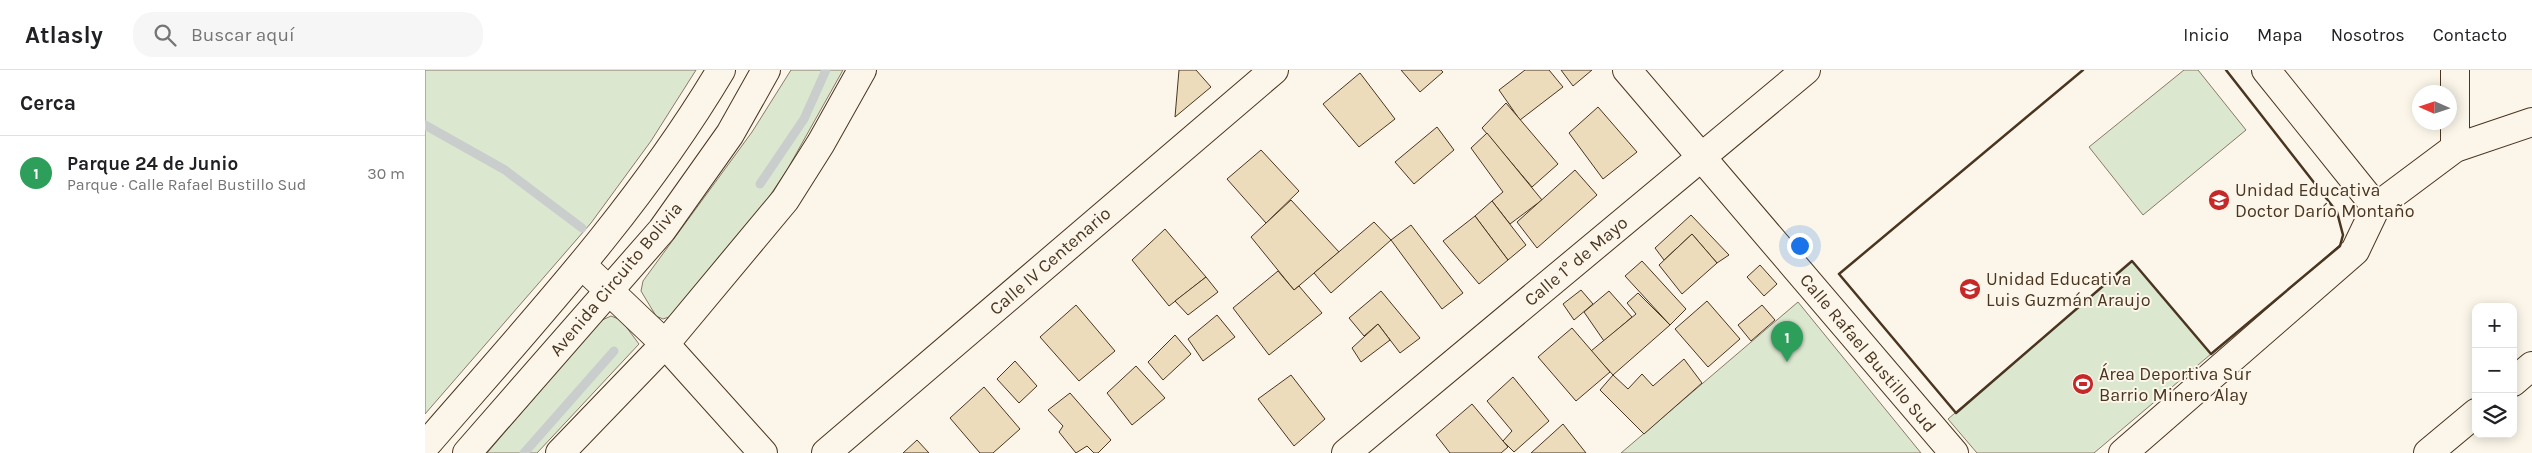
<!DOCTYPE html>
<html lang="es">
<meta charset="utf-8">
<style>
:root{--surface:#fff;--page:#f6f6f6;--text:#202124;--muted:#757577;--line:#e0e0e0;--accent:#7c3aed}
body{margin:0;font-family:Karla,sans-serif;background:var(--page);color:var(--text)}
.controls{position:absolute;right:15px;bottom:15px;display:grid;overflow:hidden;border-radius:10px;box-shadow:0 2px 12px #0003}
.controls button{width:45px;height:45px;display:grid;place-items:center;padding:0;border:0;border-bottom:1px solid var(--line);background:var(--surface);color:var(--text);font:25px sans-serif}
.compass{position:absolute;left:1987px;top:15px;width:45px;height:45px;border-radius:50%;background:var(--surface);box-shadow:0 2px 12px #0003;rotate:273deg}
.you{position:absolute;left:1374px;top:175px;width:18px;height:18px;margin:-12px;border:4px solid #fff;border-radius:50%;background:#1a73e8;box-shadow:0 0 0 8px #1a73e833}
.badge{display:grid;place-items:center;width:32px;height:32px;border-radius:50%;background:var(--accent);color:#fff;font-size:16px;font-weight:700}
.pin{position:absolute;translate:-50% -41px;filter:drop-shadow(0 1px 2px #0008)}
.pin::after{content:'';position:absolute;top:26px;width:18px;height:15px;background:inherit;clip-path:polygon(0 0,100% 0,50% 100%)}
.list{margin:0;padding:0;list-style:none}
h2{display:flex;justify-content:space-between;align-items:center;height:65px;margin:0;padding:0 20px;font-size:21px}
h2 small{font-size:16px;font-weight:400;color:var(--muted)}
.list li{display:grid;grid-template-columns:32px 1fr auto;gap:15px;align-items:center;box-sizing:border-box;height:75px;padding:0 20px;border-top:1px solid var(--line)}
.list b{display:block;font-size:19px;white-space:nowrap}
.list p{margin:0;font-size:16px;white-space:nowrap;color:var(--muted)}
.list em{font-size:16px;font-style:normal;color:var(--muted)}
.icon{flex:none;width:28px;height:28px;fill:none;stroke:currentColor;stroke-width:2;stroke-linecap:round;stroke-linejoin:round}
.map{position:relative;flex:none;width:2107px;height:383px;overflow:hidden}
header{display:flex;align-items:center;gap:30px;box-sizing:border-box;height:70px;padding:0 25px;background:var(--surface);border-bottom:1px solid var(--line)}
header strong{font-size:24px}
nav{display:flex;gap:28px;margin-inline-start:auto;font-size:18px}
.search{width:350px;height:45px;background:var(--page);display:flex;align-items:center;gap:12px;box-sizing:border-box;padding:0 18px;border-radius:20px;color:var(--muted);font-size:19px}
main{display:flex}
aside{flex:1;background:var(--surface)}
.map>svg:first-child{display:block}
.green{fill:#dce7d0;stroke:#887966}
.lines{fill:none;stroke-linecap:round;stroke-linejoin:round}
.stream{stroke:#c9cecd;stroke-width:9}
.building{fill:#ecdcbc;stroke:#4a3520}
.minor-casing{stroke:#4a3520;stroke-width:30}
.major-casing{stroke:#4a3520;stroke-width:30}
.minor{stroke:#fbf6e9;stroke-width:28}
.major{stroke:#fbf6e9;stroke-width:28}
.wall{stroke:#4a3520;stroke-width:2.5}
.labels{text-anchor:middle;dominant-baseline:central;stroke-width:4;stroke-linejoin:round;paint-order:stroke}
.poi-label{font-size:18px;fill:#4a3520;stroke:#fbf6e9;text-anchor:start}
.street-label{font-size:18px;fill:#4a3520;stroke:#fbf6e9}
</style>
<header>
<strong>Atlasly</strong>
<div class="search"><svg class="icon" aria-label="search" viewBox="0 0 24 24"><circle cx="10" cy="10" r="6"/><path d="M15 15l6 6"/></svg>Buscar aquí</div>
<nav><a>Inicio</a><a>Mapa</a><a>Nosotros</a><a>Contacto</a></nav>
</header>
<main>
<aside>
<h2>Cerca<small></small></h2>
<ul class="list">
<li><span class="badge" style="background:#2e9e5b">1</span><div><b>Parque 24 de Junio</b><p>Parque · Calle Rafael Bustillo Sud</p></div><em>30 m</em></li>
</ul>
</aside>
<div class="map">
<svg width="2107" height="383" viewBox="0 0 2107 383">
<rect width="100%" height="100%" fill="#fbf6e9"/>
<g class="green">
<polygon points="0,0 271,0 226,71 166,153 0,344"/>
<polygon points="366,0 418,0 362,100 342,130 250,245 238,249 231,246 216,221 218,211 327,62"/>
<polygon points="1759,0 1773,0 1821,60 1718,145 1664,77"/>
<polygon points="1707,191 1786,284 1669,383 1552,383 1523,349"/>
<polygon points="1373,232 1496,383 1196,383"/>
<polygon points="186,246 196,250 214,274 112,383 62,383 175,251"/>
</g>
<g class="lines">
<g class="stream">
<polyline points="0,55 80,100 157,158"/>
<polyline points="335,114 379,49 401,0"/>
<polyline points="99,383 189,281"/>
</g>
</g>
<g class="building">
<polygon points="754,0 771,0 786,17 750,47"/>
<polygon points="976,0 1016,0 1018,2 995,22"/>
<polygon points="1100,0 1124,0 1138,17 1095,50 1074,20"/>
<polygon points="1136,0 1167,0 1148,16"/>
<polygon points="935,3 970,49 934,77 898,34"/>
<polygon points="1081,33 1133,94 1107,117 1057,58"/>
<polygon points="1173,37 1212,82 1178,109 1144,63"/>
<polygon points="1012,57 1029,80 989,114 970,92"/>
<polygon points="1062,63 1117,130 1085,154 1067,131 1078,122 1046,78"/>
<polygon points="836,80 874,121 841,153 802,109"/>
<polygon points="1150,100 1172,125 1112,178 1092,152"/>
<polygon points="866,130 914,182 869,220 826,167"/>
<polygon points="1067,131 1101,175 1083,190 1050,146"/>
<polygon points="1266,145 1304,185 1292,193 1267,164 1239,190 1230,178"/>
<polygon points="1050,146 1083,190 1054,214 1018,171"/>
<polygon points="949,152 966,170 906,223 889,203"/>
<polygon points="986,155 1038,223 1017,239 966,170"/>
<polygon points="740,159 781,207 744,236 707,190"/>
<polygon points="1267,164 1292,193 1257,224 1234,195"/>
<polygon points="1217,191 1261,239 1245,255 1200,206"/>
<polygon points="1335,195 1352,214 1339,226 1322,207"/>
<polygon points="853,201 869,220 874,216 897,243 844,285 808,238"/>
<polygon points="781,207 793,222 763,245 750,231"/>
<polygon points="1156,220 1168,234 1149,250 1138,234"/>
<polygon points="956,221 995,268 975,283 953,254 939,266 924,248"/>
<polygon points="1184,221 1207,247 1179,271 1159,242"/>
<polygon points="1213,223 1245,255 1188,305 1166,281 1211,244 1202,233"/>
<polygon points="1282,231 1315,269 1283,297 1250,259"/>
<polygon points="651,235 690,281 654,311 615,267"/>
<polygon points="1337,235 1350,250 1326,271 1313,255"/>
<polygon points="792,245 810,267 778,291 763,269"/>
<polygon points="953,254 965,270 936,292 927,278"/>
<polygon points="1147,258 1185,302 1151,331 1113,287"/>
<polygon points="750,265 766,284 738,310 723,292"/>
<polygon points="1259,289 1277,313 1219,364 1175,320 1188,305 1203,319 1217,304 1228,316"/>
<polygon points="590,291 612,316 594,333 572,309"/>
<polygon points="711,296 740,328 707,355 682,323"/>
<polygon points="866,305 900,349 869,376 833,329"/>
<polygon points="1088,307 1124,351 1089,382 1078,371 1087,361 1062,331"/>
<polygon points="559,317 595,359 568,383 555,383 525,348"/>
<polygon points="645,323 686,370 673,383 669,383 662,376 651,383 634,362 638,356 623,340"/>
<polygon points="1047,334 1083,377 1076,383 1025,383 1011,365"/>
<polygon points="1138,354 1161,383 1106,383"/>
<polygon points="492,370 504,383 478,383"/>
</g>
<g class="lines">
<g class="minor-casing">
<g id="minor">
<polyline points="1202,0 1529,383"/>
<polyline points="1841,0 1951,137"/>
<polyline points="2030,0 2030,78"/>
<polyline points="157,195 240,274 338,383"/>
<polyline points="2088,312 2107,296"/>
<polyline points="135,383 240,274 360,130 396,73 437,0"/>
<polyline points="401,383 849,0"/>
<polyline points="921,383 1381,0"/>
<polyline points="1698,383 1930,181 1951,137 2030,78 2107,52"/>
<polyline points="2003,383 2051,343"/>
</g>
</g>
<g class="major-casing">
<g id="major">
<path d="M0,376C105,255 214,138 296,0"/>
<polyline points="42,383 237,160 305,64 341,0"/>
</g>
</g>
<use href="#minor" class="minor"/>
<use href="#major" class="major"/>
<polyline class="wall" points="1658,0 1414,204 1531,343 1707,191 1786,284 1915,176 1918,165 1912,142 1801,0"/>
</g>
<defs>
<g id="school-disc" transform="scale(1.125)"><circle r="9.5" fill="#c62828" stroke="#fbf6e9"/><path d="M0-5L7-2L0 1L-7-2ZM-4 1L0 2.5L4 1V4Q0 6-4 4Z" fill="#fff"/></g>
<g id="stadium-disc" transform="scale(1.125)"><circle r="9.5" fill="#c62828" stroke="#fbf6e9"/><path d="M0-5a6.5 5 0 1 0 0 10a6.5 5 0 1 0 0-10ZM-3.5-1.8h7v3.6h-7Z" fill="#fff"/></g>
</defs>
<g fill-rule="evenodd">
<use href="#school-disc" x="1794" y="130"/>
<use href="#school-disc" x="1545" y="219"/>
<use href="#stadium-disc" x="1658" y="314"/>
</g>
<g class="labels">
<g class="poi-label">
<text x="1810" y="120">Unidad Educativa<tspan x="1810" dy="21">Doctor Darío Montaño</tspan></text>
<text x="1561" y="209">Unidad Educativa<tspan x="1561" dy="21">Luis Guzmán Araujo</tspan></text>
<text x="1674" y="304">Área Deportiva Sur<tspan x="1674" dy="21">Barrio Minero Alay</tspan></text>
</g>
<g class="street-label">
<text transform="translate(625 191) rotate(-41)">Calle IV Centenario</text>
<text transform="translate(1151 191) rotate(-40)">Calle 1° de Mayo</text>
<text transform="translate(191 209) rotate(-50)">Avenida Circuito Bolivia</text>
<text transform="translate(1443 283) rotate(50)">Calle Rafael Bustillo Sud</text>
</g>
</g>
</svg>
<div class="controls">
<button>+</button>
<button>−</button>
<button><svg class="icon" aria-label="layers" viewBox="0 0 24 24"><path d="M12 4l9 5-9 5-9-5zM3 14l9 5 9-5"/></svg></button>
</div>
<svg class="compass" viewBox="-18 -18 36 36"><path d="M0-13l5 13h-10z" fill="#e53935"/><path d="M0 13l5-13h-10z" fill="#757577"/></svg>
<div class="you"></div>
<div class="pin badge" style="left:1362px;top:292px;background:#2e9e5b">1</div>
</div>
</main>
